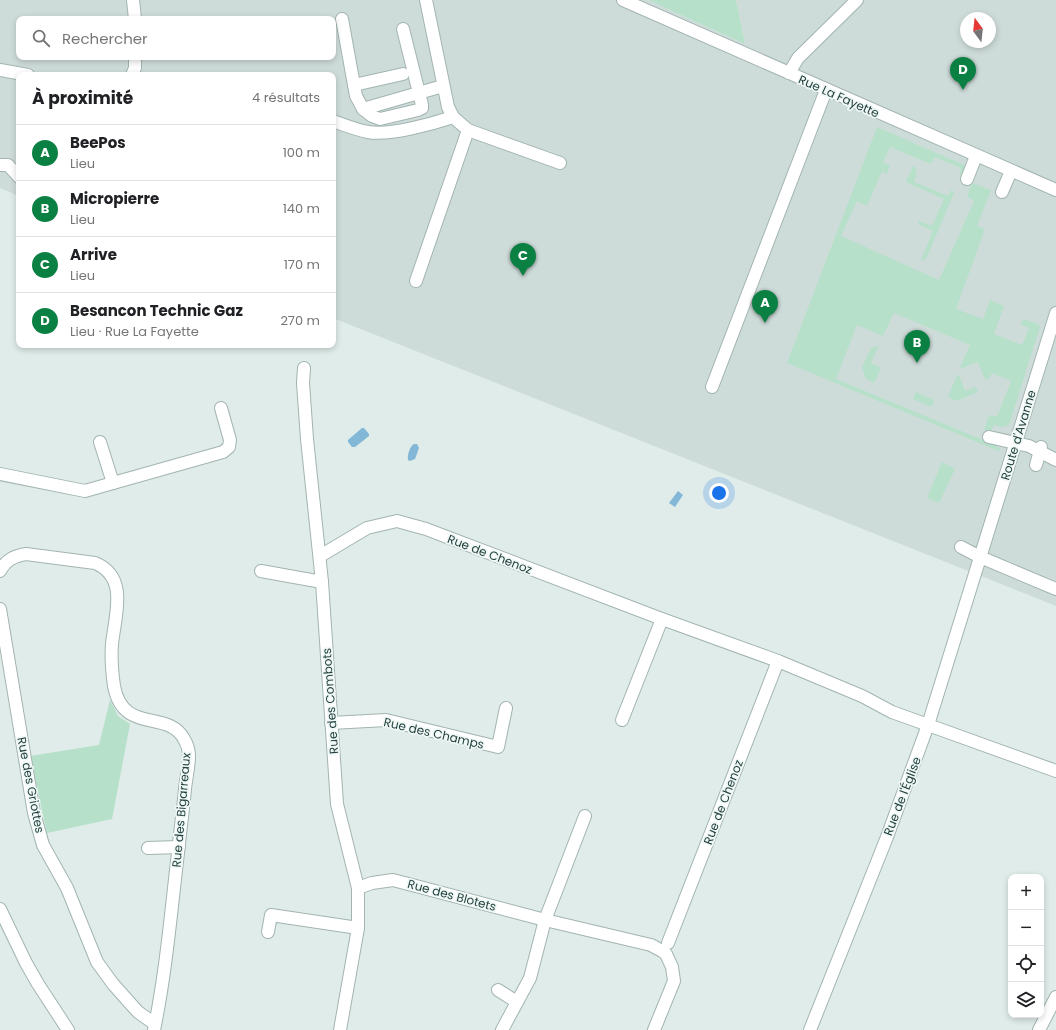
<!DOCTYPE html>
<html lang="fr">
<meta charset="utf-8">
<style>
:root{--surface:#fff;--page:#f6f6f6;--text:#202124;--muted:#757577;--line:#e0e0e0;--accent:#0b8043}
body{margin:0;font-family:Poppins,sans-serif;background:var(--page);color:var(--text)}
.controls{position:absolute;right:12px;bottom:12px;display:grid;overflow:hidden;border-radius:8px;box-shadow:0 2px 6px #0003}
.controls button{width:36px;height:36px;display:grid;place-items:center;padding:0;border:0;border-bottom:1px solid var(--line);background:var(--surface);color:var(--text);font:20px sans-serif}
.compass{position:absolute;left:960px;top:12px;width:36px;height:36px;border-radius:50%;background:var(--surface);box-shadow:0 2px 6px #0003;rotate:345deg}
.you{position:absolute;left:719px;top:493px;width:14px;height:14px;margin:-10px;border:3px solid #fff;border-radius:50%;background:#1a73e8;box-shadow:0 0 0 6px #1a73e833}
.badge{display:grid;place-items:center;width:26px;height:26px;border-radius:50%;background:var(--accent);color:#fff;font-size:13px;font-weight:700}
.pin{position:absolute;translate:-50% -33px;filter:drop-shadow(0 1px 2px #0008)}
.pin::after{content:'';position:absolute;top:21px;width:14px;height:12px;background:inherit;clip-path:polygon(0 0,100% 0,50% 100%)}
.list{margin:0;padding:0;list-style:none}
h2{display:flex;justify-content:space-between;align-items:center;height:52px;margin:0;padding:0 16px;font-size:17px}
h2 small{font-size:13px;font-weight:400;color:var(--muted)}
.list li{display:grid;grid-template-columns:26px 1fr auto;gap:12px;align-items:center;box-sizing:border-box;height:56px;padding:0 16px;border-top:1px solid var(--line)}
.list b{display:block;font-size:15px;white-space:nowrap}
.list p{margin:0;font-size:13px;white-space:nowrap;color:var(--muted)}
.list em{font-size:13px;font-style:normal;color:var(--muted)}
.icon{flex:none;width:22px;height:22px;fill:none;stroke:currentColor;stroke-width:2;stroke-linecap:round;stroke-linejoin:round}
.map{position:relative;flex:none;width:1056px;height:1030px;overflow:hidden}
.search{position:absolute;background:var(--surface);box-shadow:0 2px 6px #0003;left:16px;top:16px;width:320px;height:44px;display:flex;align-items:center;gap:10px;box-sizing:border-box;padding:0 14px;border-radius:8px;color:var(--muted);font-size:15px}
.panel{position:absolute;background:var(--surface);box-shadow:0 2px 6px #0003;left:16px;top:72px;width:320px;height:276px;border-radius:8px}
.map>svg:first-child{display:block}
.built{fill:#cedcd9;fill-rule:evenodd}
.green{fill:#b6e0ca}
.water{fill:#82b7d7}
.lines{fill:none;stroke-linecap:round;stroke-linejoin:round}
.minor-casing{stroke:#a2b4b2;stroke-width:14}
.minor{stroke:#fff;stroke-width:12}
.labels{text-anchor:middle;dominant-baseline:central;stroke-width:3.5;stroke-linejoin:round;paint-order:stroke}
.street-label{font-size:12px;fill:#1f3e3c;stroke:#f0f8f6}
</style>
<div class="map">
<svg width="1056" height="1030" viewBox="0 0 1056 1030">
<rect width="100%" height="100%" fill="#dfece9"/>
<path class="built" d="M0,0H648L745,44L736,0H1056V606L333,318V75H19V196L0,188ZM966,18H990V42H966ZM19,19H333V57H19Z"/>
<g class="green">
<polygon points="648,0 736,0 745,44"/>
<polygon points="877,127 964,165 964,170 962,175 960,175 961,168 935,157 931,164 890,147 883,162 890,166 887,174 882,171 867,206 857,201 841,236 939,280 974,201 967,196 972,183 991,190 977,226 985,229 956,309 983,319 990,300 1004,306 994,334 1022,345 1029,328 1021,325 1023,319 1038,324 1040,327 1009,425 1002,427 994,425 991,432 984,430 989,415 997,417 1011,381 992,373 988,380 984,378 978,362 962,368 960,367 970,345 894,313 883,336 857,325 836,379 995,445 1000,449 1001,452 787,363"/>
<polygon points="913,166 915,167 917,173 914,182 948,196 952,189 954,193 926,259 921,260 933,231 918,224 919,221 932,226 944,199 906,182"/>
<polygon points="879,346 871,363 881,368 874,383 866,379 862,367 871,348"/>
<polygon points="957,375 959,375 965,391 976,387 978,392 956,401 948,397"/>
<polygon points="916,392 934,400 931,407 913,399"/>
<polygon points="942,462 955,469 939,503 927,498"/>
<polygon points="110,700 118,716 130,724 112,819 47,833 30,756 99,745"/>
</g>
<g class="water">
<polygon points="362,428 364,428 369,434 369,436 355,447 352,447 348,442 348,440"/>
<path d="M414,444H417L419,448L415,459L410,461L408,460C407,455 410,446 414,444Z"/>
<polygon points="678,491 683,495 675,507 669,503"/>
</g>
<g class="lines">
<g class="minor-casing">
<g id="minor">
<polyline points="133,0 135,19"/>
<polyline points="426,0 448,107 453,117 468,130 560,163"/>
<polyline points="623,0 1056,190"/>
<polyline points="342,19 356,96 363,109 372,116 380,119 418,110 422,108 422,105 403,29"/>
<polyline points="0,70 28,75"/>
<polyline points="789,73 798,58 857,0"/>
<polyline points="132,75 135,68 135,57"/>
<polyline points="354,85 403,74"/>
<polyline points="363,109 443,86"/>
<path d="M333,121C344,125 357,130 368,132C389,136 432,124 453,117"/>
<polyline points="0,165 8,165 19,177"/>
<polyline points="967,179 976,156"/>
<polyline points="1002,192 1011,171"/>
<polyline points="416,281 468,130"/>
<polyline points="304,368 303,383 307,439 322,582 337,804 358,888 358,928 340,1030"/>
<polyline points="712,387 826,90"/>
<polyline points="989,437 1029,446 1056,460"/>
<polyline points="1036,465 1041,447"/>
<polyline points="0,474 85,491 113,483 100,442"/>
<polyline points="113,483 223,452 229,447 230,440 221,408"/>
<polyline points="961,547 980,557 1056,589"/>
<polyline points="320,556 367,528 397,521 426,529 662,619 778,661 862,696 892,712 1056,771"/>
<path d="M0,571C6,560 14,556 26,554L95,563C129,577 115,615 112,644C111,657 112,672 114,686C123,735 168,709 184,739C187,744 189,750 189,756C189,767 186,779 185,789C183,811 180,832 178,853C171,912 166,972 154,1030"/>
<polyline points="261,571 322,582"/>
<polyline points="0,609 34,813 43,845 67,888 97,962 113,984 129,1002 138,1012 155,1024"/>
<polyline points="622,720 662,619"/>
<polyline points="331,723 386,720 498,747 506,708"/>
<polyline points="148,848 179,847"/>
<polyline points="358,888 372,883 393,880 545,920 651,945 662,951 666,954 672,967 674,981 654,1030"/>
<polyline points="0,909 26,963 38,984 68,1030"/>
<polyline points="268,932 271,915 358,928"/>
<polyline points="668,943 778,661"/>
<polyline points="498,990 517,1002"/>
<polyline points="502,1030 530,978 545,920 585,816"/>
<polyline points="810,1030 887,837 928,725 1056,313"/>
<polyline points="1039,1030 1056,997"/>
</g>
</g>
<use href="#minor" class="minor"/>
</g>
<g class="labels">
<g class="street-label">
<text transform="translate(839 96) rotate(24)">Rue La Fayette</text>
<text transform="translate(1018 435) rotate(-73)">Route d'Avanne</text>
<text transform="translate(490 554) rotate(21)">Rue de Chenoz</text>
<text transform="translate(330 701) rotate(-94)">Rue des Combots</text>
<text transform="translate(434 733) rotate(13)">Rue des Champs</text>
<text transform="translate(31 785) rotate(79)">Rue des Griottes</text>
<text transform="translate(902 796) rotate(-69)">Rue de l'Église</text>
<text transform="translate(723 802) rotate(-69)">Rue de Chenoz</text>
<text transform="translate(181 810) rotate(-85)">Rue des Bigarreaux</text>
<text transform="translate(452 895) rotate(15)">Rue des Blotets</text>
</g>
</g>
</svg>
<div class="controls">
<button>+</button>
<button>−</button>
<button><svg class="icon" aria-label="locate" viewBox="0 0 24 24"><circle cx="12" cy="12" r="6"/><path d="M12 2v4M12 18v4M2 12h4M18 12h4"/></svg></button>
<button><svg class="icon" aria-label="layers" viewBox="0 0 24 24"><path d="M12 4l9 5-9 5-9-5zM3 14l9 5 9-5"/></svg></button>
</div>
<svg class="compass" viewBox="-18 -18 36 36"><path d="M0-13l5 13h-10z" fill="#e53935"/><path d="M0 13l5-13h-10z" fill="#757577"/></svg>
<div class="you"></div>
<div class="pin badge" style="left:765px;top:323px">A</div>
<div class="pin badge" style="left:917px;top:363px">B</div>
<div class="pin badge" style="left:523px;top:276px">C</div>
<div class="pin badge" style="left:963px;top:90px">D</div>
<div class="search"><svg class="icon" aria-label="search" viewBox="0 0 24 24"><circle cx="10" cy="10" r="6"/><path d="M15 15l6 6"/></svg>Rechercher</div>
<section class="panel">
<h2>À proximité<small>4 résultats</small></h2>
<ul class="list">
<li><span class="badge">A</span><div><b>BeePos</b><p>Lieu</p></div><em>100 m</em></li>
<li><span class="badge">B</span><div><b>Micropierre</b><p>Lieu</p></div><em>140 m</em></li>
<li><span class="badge">C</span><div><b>Arrive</b><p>Lieu</p></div><em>170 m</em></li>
<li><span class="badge">D</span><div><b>Besancon Technic Gaz</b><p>Lieu · Rue La Fayette</p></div><em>270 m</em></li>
</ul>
</section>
</div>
